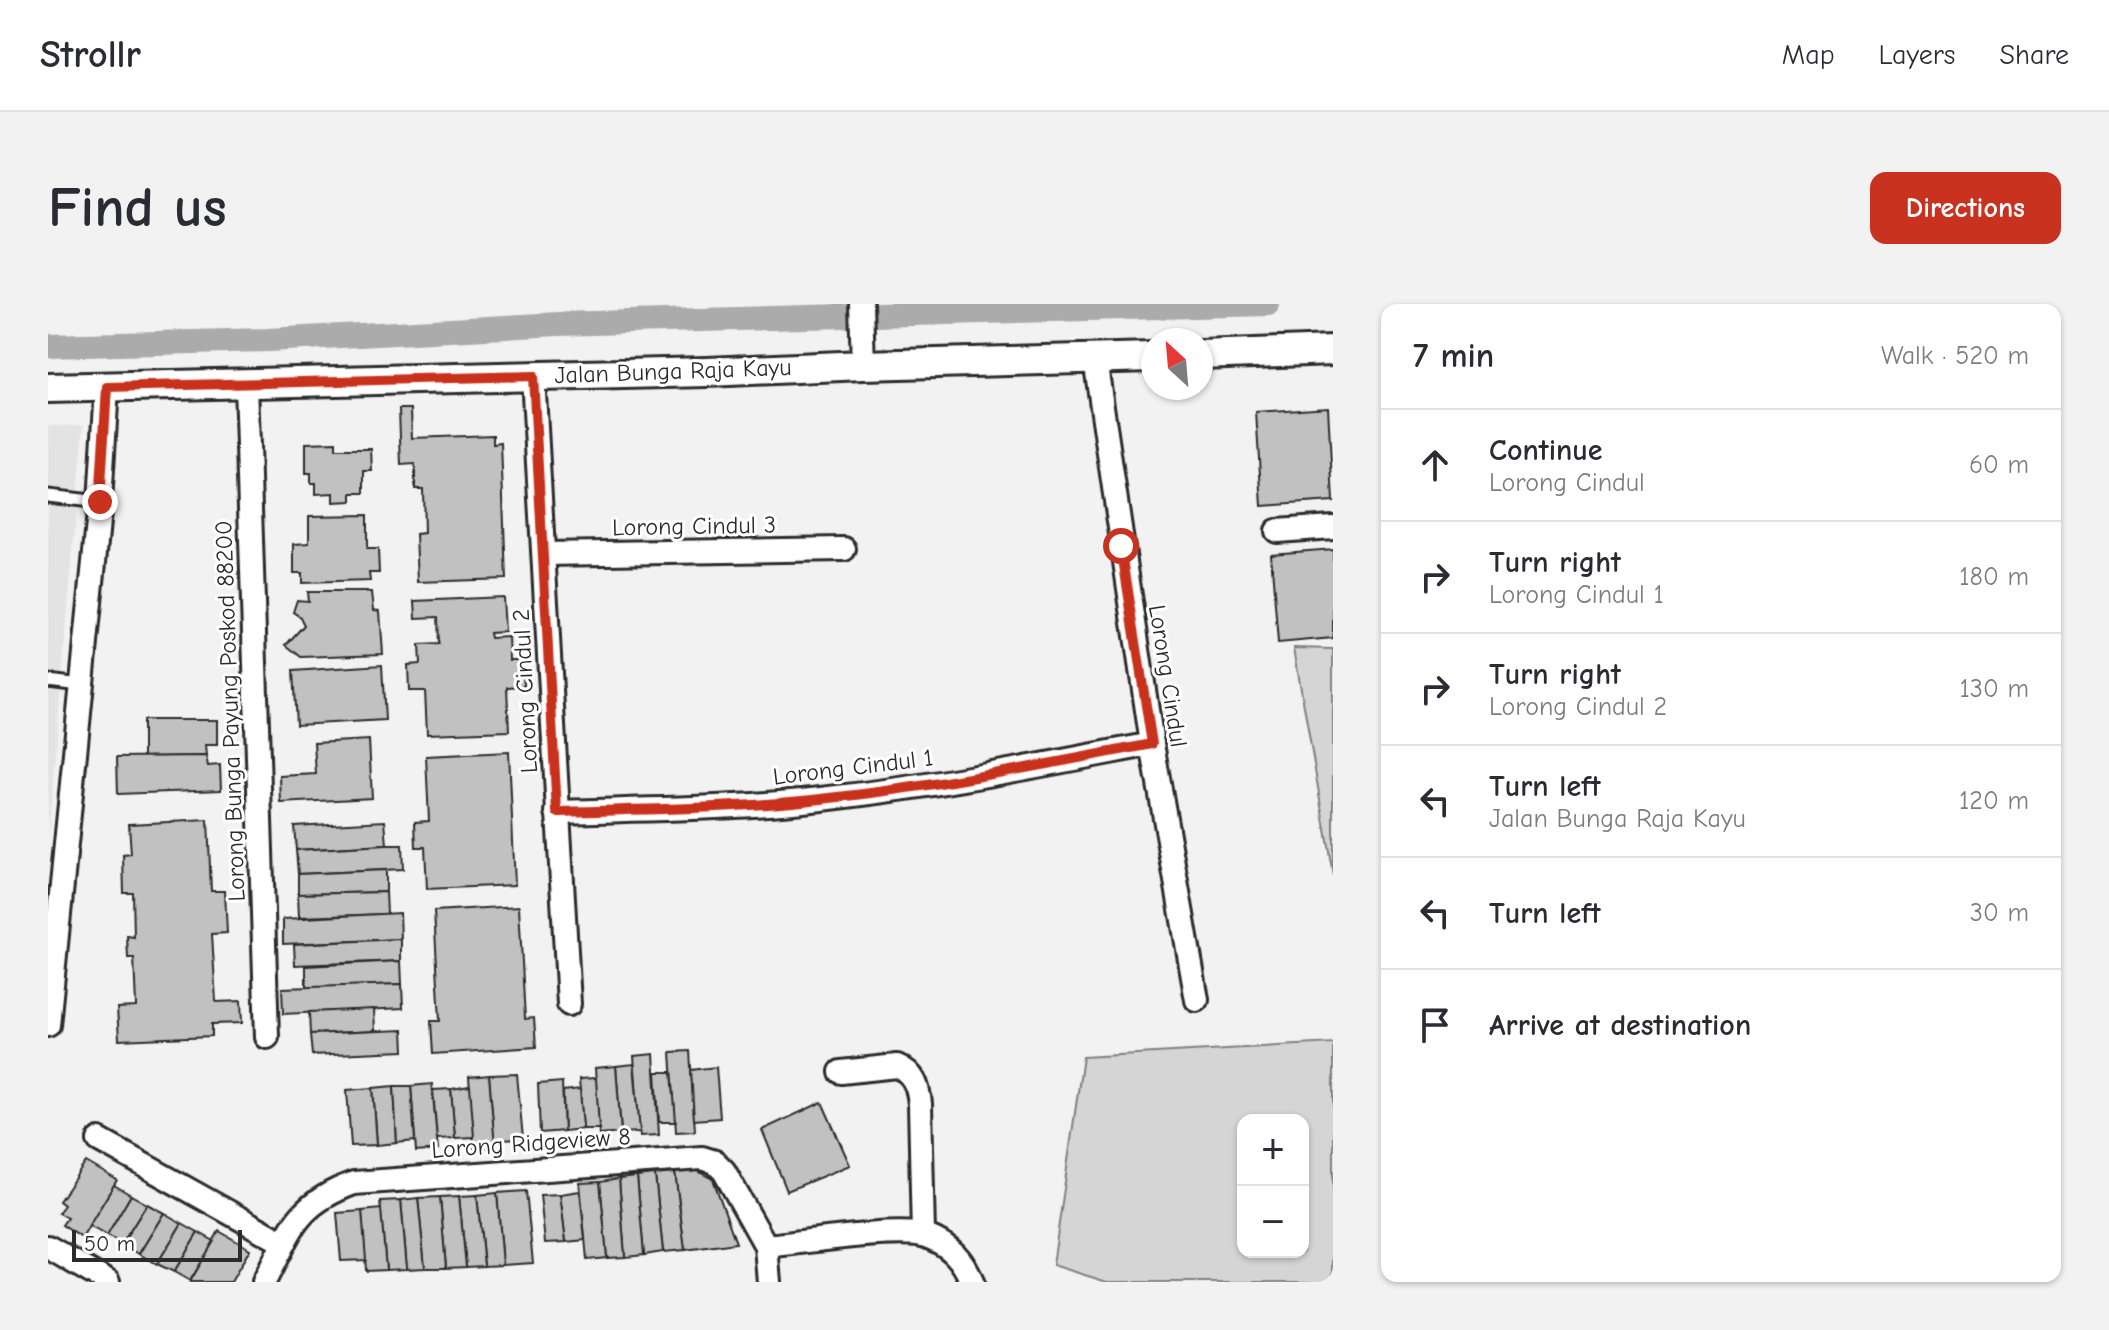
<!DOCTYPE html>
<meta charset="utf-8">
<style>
:root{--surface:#fff;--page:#f2f2f3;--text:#2b2b33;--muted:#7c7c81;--line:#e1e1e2;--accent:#c8321e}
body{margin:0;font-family:"Comic Neue",sans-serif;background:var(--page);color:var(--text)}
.controls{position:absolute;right:24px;bottom:24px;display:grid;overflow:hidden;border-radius:16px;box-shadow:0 2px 6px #0004}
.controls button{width:72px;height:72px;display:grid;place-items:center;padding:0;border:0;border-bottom:2px solid var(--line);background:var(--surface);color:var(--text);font:40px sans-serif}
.compass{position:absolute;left:1093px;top:24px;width:72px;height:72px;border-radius:50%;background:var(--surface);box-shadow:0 2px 6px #0004;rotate:334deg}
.scale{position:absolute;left:24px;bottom:20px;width:170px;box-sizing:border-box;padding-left:8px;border:4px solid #2b2b2b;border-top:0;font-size:22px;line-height:28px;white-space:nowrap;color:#2b2b2b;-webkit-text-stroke:6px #fff;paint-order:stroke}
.stop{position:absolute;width:24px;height:24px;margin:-18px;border:6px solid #c8321e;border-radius:50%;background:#fff}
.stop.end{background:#c8321e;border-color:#fff;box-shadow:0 2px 8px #0008}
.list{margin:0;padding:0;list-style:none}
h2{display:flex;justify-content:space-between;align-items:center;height:104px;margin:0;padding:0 32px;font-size:34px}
h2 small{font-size:26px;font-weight:400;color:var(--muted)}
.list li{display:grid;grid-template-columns:52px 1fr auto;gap:24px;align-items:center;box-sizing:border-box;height:112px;padding:0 32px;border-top:2px solid var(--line)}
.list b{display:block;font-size:30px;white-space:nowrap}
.list p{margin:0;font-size:26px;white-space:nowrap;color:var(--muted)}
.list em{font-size:26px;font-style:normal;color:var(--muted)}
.icon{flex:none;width:44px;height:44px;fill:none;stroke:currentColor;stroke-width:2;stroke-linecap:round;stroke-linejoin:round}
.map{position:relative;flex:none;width:1285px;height:978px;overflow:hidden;border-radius:16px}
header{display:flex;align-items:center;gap:48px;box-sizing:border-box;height:112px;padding:0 40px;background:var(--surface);border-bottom:2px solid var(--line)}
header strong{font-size:38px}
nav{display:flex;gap:44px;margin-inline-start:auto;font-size:28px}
.intro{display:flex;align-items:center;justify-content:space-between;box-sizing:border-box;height:192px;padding:0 48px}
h1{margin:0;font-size:56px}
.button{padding:20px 36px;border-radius:16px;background:var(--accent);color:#fff;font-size:28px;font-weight:700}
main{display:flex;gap:48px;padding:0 48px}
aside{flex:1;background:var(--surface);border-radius:16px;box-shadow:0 2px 6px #0004}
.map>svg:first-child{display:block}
.built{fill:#e3e3e3}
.green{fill:#d5d5d5;stroke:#808080;stroke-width:2;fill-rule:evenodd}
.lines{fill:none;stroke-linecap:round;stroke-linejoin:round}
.canal{stroke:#ababab;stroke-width:24}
.building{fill:#c1c1c1;stroke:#2b2b2b;stroke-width:2}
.service-casing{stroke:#2b2b2b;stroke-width:17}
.minor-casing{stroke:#2b2b2b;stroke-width:28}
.tertiary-casing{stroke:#2b2b2b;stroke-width:34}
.service{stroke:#fff;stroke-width:11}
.minor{stroke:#fff;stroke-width:22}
.tertiary{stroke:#fff;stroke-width:28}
.route{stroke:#c8321e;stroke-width:10}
.labels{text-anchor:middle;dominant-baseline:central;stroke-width:6;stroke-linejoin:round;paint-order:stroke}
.street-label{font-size:24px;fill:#2b2b2b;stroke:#fff}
</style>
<header>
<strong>Strollr</strong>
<nav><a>Map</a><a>Layers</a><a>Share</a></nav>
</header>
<div class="intro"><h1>Find us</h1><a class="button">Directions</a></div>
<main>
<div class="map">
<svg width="1285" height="978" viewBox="0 0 1285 978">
<rect width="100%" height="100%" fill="#f2f2f2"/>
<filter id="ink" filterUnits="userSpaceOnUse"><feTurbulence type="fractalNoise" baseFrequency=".0125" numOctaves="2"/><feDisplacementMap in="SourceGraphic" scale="16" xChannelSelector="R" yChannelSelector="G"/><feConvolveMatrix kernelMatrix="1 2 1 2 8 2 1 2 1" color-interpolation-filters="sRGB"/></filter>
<g filter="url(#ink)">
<polygon class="built" points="36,121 12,395 0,535 0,122"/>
<g class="green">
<polygon points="1246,344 1285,345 1285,571"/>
<path d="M1285,739V978H1059L1005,961L1035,753ZM1255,816V948H1195V816Z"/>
</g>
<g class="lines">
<polyline class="canal" points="0,42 220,36 510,20 1220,0"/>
</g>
<g class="building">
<polygon points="1280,103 1285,197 1214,202 1208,108"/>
<polygon points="351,105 363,105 364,134 445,131 445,140 453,139 458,275 370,278 368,230 376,229 375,185 367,185 367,160 353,161"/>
<polygon points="288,138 288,145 323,145 324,167 316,167 316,189 304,189 304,197 286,198 286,189 268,190 268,179 263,179 263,169 258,169 258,139"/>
<polygon points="319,211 319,245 330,245 331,269 321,269 322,277 254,279 254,269 246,269 246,240 261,239 261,212"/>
<polygon points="1285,245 1285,334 1230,339 1223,250"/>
<polygon points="259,288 324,288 326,306 332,307 335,350 253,353 238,341 256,321 252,313 245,308 249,296 260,297"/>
<polygon points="455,293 457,328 441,329 442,334 461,333 462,356 475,356 476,382 459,383 461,427 379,430 377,387 361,387 360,361 372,360 371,341 391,340 390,313 368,314 367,297"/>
<polygon points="334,361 337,416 248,421 245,367"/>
<polygon points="95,416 169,416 169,441 157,441 158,452 95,453"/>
<polygon points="321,436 324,494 233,499 232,472 268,470 266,439"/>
<polygon points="461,448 467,581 379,585 377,543 368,543 367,518 381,517 378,452"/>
<polygon points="158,452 160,462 172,461 173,486 70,490 69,453"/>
<polygon points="160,516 163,587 177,587 179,629 164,630 168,698 193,697 194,719 164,720 164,732 71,736 69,704 88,703 86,654 80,654 79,632 86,633 85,589 76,589 75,551 83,550 81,520"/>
<polygon points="337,517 339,541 248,546 246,522"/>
<polygon points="339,541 354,541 355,565 250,570 248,546"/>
<polygon points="338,566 338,588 250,590 250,570"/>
<polygon points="338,588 339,610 251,613 250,590"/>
<polygon points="471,602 477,715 486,714 488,743 385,750 383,717 392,717 386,607"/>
<polygon points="352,609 353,635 235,640 235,615"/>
<polygon points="353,635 353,657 247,661 246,640"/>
<polygon points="353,657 354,680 258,684 258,662"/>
<polygon points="354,680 355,704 235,710 234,684"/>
<polygon points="326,705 327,727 262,730 261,708"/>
<polygon points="355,726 356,747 264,751 262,730"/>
<polygon points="642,747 647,827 628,828 623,748"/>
<polygon points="606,750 611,831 592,832 586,752"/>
<polygon points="586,760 592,828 573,829 568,762"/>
<polygon points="568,762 573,829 551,831 547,764"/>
<polygon points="668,763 672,814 646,816 643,766"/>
<polygon points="608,768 624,768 628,818 611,818"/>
<polygon points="469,770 475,835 446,836 441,771"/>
<polygon points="441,771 447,843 426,844 421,773"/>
<polygon points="548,774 551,825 535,825 531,775"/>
<polygon points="514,778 516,827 492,829 490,780"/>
<polygon points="384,780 390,846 368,848 363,782"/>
<polygon points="346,782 349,839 329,841 325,784"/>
<polygon points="346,782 363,782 367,837 349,839"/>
<polygon points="422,782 426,833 407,834 403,785"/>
<polygon points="325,784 329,841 303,842 299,786"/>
<polygon points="403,785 407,834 389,835 385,786"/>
<polygon points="532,785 535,825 516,827 515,787"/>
<polygon points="774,798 802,861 739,887 714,826"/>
<polygon points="38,858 69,876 34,934 14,921 19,914 10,909 16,901 11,897"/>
<polygon points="648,866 665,875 688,939 637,946 627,869"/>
<polygon points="627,869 637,946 615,948 607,871"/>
<polygon points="607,871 615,948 596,951 589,873"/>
<polygon points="589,873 596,951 577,953 571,875"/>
<polygon points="571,875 577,953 559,954 552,878"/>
<polygon points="552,878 559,954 539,956 532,879"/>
<polygon points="66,881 83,891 59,932 41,922"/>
<polygon points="478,887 485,959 455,961 449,889"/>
<polygon points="532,887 537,936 518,938 512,890"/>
<polygon points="449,889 455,961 436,962 429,891"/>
<polygon points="512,890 518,938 497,939 492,891"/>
<polygon points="83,891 99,900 74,940 59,932"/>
<polygon points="429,891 436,962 418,963 411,892"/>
<polygon points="411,892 418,963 398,964 392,893"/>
<polygon points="392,893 398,964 377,964 370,894"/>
<polygon points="370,894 377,964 359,965 353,896"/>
<polygon points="353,896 359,965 338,966 332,897"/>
<polygon points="99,900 116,909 91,950 74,940"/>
<polygon points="333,905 338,966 318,967 314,907"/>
<polygon points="314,907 318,956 293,957 289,909"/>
<polygon points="116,909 134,919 109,960 91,950"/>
<polygon points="134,919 150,928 126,968 109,960"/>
<polygon points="171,927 202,945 183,978 142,978"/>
<polygon points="150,928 166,937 142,977 126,968"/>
</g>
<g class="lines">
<g class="service-casing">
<g id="service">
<polyline points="0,192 52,198"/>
<polyline points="0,377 33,381"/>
</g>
</g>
<g class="minor-casing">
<g id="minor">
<polyline points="813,0 815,61"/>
<polyline points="1047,55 1104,440 1149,696"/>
<polyline points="485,72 521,700"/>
<polyline points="198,80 219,733"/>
<polyline points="1229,227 1285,223"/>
<polyline points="497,250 796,245"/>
<path d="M509,508C603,505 697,505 790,493C896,481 999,460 1104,440"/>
<polyline points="0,721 52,198 59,83"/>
<path d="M793,768L849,762C866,769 870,782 872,800L875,931"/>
<polyline points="51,836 236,939"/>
<path d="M718,942C750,939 853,923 878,932C902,941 915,955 924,978"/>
<polyline points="0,943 60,978"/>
<path d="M216,978C243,926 248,900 306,879L654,854L667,858L676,867L718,942L721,978"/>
</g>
</g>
<g class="tertiary-casing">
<g id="tertiary">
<polyline points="1153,51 1285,46"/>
<polyline points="0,84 659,68 815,61 1105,53"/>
</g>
</g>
<use href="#service" class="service"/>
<use href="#minor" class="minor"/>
<use href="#tertiary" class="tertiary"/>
</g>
</g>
<g class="lines" filter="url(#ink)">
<path class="route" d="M52,198L59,83L485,72L509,508C603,505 697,505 790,493C896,481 999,460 1104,440L1073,242"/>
</g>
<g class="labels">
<g class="street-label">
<text transform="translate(625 67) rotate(-2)">Jalan Bunga Raja Kayu</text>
<text transform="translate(646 222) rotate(-1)">Lorong Cindul 3</text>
<text transform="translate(1120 372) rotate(81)">Lorong Cindul</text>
<text transform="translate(477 387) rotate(-93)">Lorong Cindul 2</text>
<text transform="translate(182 407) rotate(-92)">Lorong Bunga Payung Poskod 88200</text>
<text transform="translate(805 463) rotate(-7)">Lorong Cindul 1</text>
<text transform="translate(483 839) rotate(-4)">Lorong Ridgeview 8</text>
</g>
</g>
</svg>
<div class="controls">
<button>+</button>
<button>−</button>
</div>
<svg class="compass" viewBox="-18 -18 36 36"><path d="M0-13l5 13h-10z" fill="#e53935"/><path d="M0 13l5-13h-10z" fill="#7c7c81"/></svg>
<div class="scale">50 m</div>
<div class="stop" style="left:1073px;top:242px"></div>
<div class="stop end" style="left:52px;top:198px"></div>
</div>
<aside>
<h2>7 min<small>Walk · 520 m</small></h2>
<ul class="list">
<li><svg class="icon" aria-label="ahead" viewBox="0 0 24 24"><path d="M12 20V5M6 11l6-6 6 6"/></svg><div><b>Continue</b><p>Lorong Cindul</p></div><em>60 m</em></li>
<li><svg class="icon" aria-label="right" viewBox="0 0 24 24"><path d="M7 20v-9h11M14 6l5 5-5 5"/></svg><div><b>Turn right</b><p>Lorong Cindul 1</p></div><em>180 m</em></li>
<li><svg class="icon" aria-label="right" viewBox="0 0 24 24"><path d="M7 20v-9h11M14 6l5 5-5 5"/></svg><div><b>Turn right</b><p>Lorong Cindul 2</p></div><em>130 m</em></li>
<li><svg class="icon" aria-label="left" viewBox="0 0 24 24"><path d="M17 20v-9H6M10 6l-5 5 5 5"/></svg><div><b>Turn left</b><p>Jalan Bunga Raja Kayu</p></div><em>120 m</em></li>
<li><svg class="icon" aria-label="left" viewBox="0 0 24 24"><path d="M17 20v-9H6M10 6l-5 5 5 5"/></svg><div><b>Turn left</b></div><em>30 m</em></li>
<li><svg class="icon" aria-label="arrive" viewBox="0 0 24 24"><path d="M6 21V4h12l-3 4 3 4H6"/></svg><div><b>Arrive at destination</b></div></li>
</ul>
</aside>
</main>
